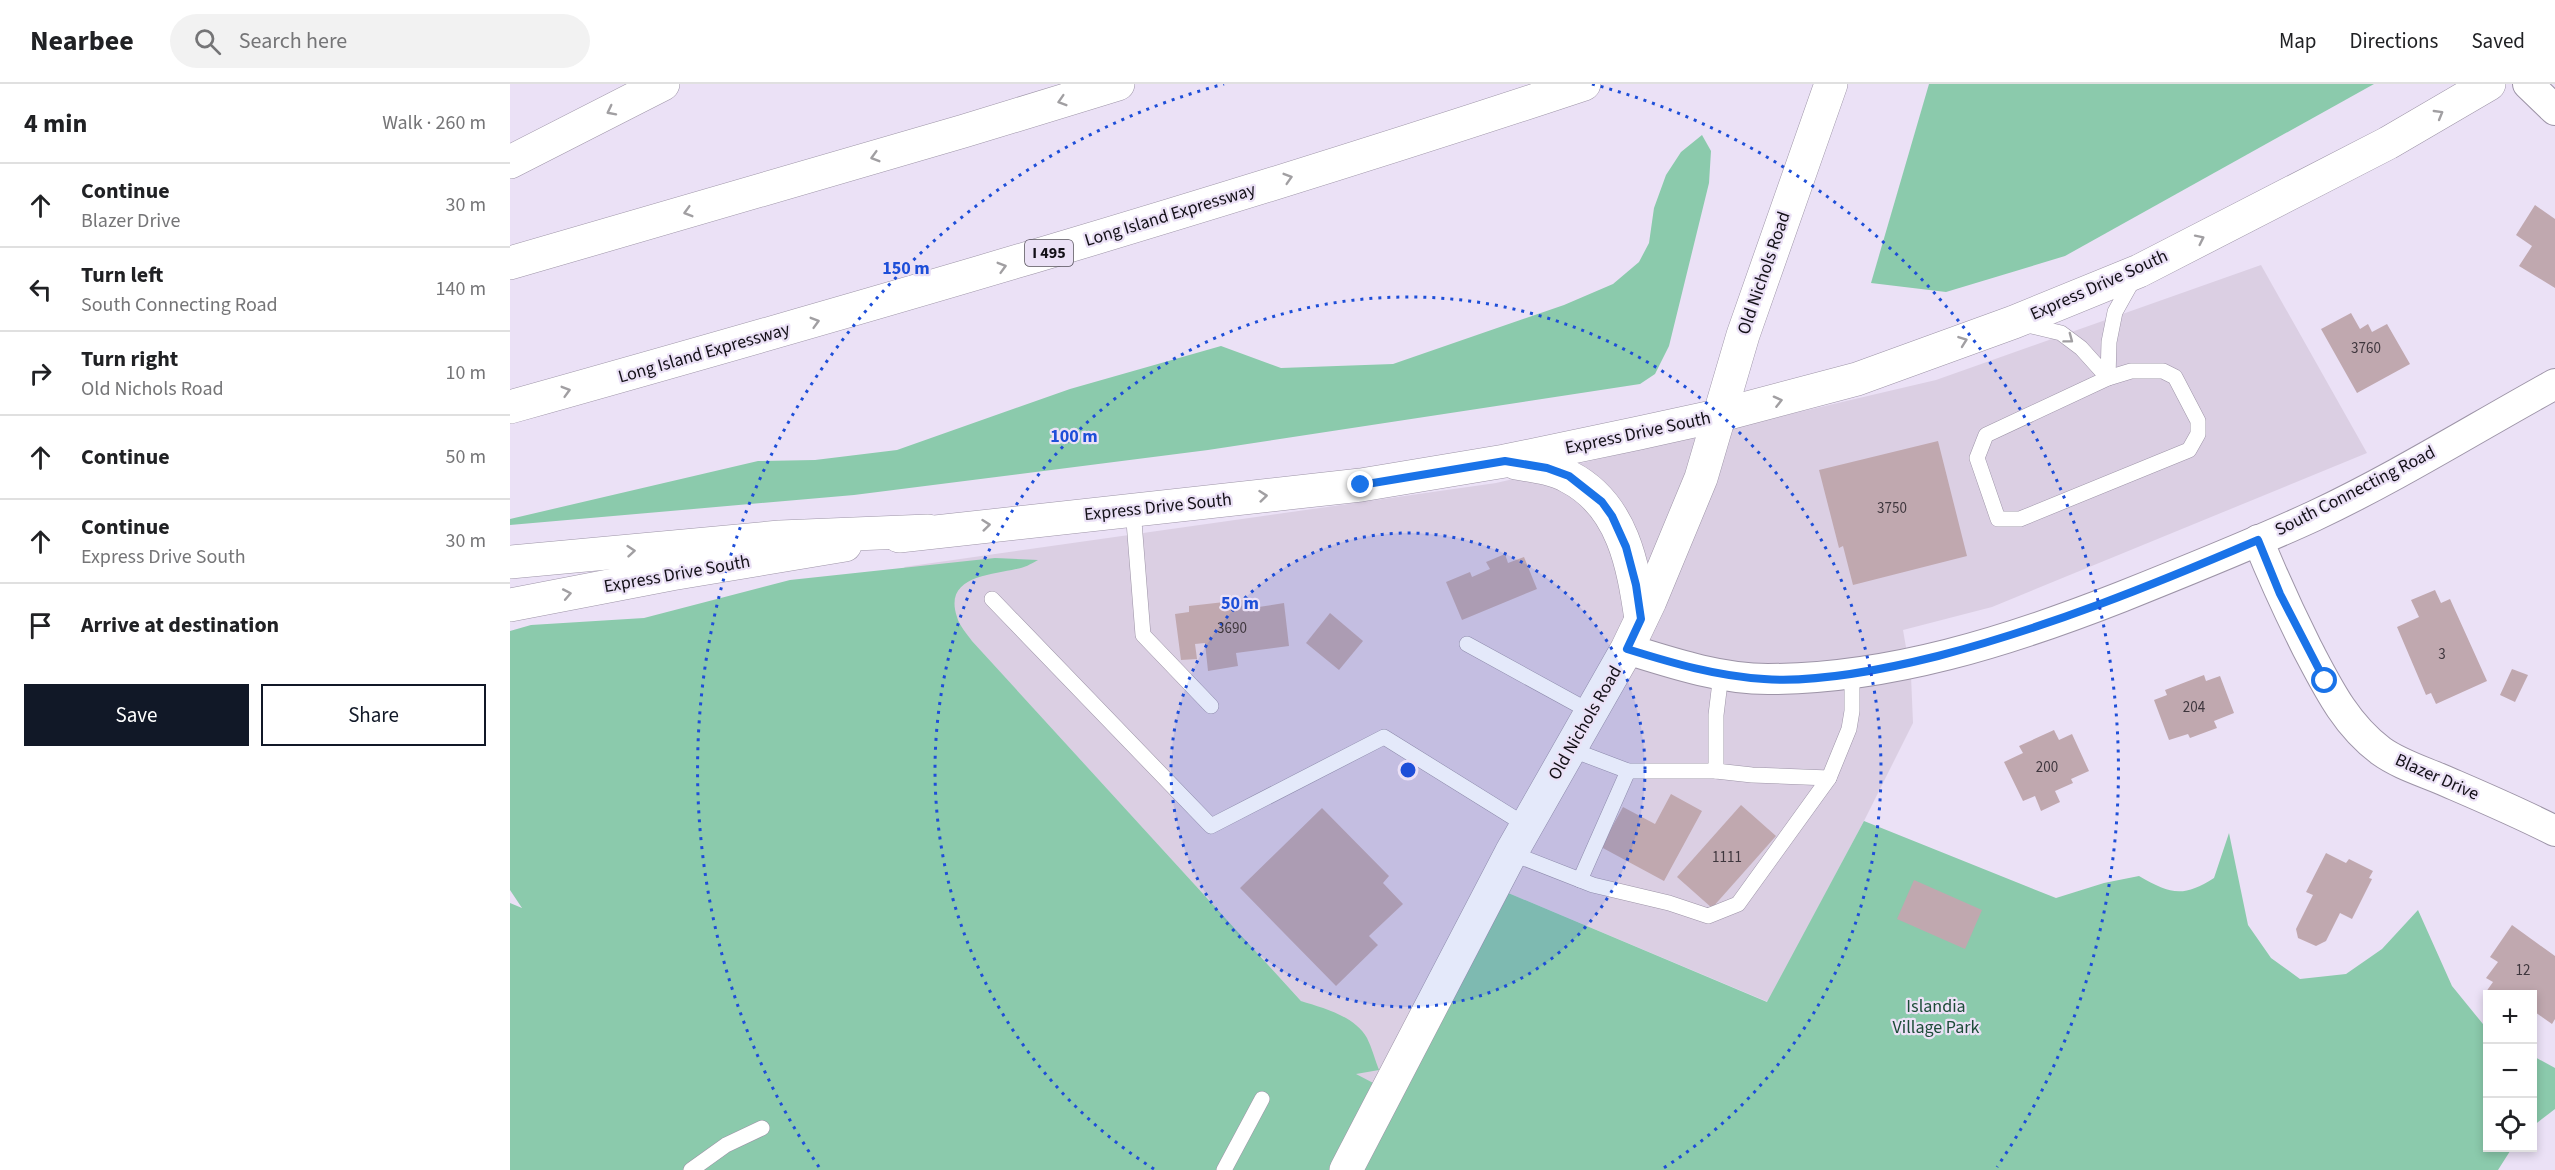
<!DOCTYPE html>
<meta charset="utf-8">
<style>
:root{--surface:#fff;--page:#f2f2f2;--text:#202124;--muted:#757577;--line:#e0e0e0;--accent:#111827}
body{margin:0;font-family:"Source Sans 3",sans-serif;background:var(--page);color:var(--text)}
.controls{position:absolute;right:18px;bottom:18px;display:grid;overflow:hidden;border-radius:0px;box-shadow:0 3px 9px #0003}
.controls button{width:54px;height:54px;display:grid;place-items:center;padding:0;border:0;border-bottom:2px solid var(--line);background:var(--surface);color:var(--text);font:30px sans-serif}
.stop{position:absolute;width:18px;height:18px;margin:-14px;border:4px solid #1a73e8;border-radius:50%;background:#fff}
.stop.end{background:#1a73e8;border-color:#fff;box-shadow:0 2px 6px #0008}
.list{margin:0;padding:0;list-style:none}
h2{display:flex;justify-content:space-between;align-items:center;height:78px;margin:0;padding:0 24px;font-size:26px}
h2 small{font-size:20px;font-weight:400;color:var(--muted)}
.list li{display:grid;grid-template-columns:39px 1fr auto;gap:18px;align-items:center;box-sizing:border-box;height:84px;padding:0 24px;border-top:2px solid var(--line)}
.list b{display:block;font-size:22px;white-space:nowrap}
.list p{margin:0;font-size:20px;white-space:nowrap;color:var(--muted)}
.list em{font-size:20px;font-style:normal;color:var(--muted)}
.actions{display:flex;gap:12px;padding:18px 24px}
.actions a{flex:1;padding:14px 0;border:2px solid var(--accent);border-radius:0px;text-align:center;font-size:21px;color:var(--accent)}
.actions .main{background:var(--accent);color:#fff}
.icon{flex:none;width:33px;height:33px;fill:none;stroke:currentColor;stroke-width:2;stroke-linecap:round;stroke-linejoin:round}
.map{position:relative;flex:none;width:2045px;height:1086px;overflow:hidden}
header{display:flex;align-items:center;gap:36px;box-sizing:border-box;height:84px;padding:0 30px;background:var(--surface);border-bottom:2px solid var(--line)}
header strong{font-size:28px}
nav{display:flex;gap:33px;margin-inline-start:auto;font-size:21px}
.search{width:420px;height:54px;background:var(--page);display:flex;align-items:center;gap:15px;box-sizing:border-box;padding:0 21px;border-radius:33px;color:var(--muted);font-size:22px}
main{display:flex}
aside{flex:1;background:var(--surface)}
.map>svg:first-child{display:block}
.commercial{fill:#dbcfe3}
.green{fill:#8bcaac}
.building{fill:#c0a8af}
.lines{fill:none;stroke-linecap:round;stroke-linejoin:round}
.service-casing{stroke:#9d94a7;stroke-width:16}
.minor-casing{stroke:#9d94a7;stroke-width:32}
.tertiary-casing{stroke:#9d94a7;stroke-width:34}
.secondary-casing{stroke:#9d94a7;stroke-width:34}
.motorway-casing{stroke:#9d94a7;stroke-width:34}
.service{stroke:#fff;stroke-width:15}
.minor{stroke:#fff;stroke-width:30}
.tertiary{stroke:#fff;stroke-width:33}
.secondary{stroke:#fff;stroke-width:33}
.motorway{stroke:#fff;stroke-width:33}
.oneway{stroke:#a19fa2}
.route{stroke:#1a73e8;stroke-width:8}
.ring{fill:none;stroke:#1d4ed8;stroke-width:3;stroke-dasharray:3 6}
.labels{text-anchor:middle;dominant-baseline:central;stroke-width:4.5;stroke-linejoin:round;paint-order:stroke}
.number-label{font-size:15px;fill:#3e363d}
.shield{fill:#ebe1f6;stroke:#544f5a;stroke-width:1.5}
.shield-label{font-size:16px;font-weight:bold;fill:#131017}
.street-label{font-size:18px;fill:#131017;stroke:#ebe1f6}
.park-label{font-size:18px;fill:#1c4b37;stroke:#ebe1f6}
.centre{fill:#1d4ed8;stroke:#ebe1f6;stroke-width:3}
.ring-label{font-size:18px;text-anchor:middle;font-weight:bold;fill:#1d4ed8;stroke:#ebe1f6;stroke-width:4.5;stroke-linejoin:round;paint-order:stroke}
</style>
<header>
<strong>Nearbee</strong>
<div class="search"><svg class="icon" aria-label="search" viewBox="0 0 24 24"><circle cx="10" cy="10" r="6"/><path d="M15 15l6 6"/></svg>Search here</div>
<nav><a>Map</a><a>Directions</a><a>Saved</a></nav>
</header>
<main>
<aside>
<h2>4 min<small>Walk · 260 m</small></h2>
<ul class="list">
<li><svg class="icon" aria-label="ahead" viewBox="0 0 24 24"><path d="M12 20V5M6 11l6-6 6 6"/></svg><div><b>Continue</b><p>Blazer Drive</p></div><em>30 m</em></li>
<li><svg class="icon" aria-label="left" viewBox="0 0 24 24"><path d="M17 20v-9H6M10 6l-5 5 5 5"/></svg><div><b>Turn left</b><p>South Connecting Road</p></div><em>140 m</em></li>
<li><svg class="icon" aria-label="right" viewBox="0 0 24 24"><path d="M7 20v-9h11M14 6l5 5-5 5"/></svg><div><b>Turn right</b><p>Old Nichols Road</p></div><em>10 m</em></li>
<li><svg class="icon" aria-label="ahead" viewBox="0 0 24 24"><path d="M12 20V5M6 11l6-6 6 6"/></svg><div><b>Continue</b></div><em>50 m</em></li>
<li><svg class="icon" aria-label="ahead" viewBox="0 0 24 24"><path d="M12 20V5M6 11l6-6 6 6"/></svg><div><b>Continue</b><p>Express Drive South</p></div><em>30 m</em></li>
<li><svg class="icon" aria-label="arrive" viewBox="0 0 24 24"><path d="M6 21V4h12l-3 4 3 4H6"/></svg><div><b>Arrive at destination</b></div></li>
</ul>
<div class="actions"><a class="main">Save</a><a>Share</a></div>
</aside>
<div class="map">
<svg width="2045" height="1086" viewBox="0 0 2045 1086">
<rect width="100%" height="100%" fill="#ebe1f6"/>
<polygon class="commercial" points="1751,181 1857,369 1482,523 1393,546 1401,592 1403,639 1354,737 1258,918 977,800 870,1003 727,932 803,930 394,483 986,399 1426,296"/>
<g class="green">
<polygon points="1419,0 1864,0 1555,172 1436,208 1361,199"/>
<polygon points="1192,51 1201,67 1199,99 1159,262 1145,290 1130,300 698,366 344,411 0,441 0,435 248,377 305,376 387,366 560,305 711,262 771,284 883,280 1054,221 1103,200 1129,178 1139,159 1144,124 1156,91 1171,68"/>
<path d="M485,474L528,476C521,480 514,484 506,485C481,491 433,492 447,533C449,541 457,550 462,557L791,917C813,924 845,932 857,954C862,964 865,976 869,986L846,990L869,1002L977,800L1257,918L1354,737L1546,814L1594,799L1629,792C1660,810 1673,814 1704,794L1719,749L1738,841L1761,874L1790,895L1836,890L1872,865L1908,826L1942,902L1977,945L1978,1064H2002L1988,1086H0V819L12,824L0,806V547L21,541L134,534L280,496Z"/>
<polygon points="2023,972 2045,984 2045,1025 2023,1042"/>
</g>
<g class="building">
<polygon points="2025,121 2045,135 2045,204 2009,182 2022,162 2006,151"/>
<polygon points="1841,229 1850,245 1858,240 1862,248 1877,240 1900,280 1847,309 1811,245"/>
<polygon points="1428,357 1457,472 1343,501 1333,462 1329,464 1309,386"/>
<polygon points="995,470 998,479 1014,473 1027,505 952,536 936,498 960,488 962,493 980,485 976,478"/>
<polygon points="1925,506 1931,519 1940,515 1977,597 1926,620 1921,609 1916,611 1887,543 1909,533 1901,516"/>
<polygon points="741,515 742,524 774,519 779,562 726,569 728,582 698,587 695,559 685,560 687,575 671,576 665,530 679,528 679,522"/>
<polygon points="820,529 853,557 829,586 796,559"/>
<polygon points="2002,585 2018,591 2005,618 1990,611"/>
<polygon points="1694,591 1696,597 1710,592 1724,629 1704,637 1707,644 1680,654 1678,650 1659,656 1644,616 1657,611 1655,606"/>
<polygon points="1544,646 1549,656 1562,650 1579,687 1561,695 1563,699 1545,707 1550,718 1531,727 1525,712 1513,717 1494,678 1513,669 1509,662"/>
<polygon points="1161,710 1192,727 1154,797 1091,763 1113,723 1145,740"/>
<polygon points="1231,721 1266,752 1202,824 1167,793"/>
<polygon points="812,724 879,792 873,799 893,820 859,852 868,861 826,902 730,804"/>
<polygon points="1816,769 1836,779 1839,775 1863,787 1859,794 1862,795 1842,835 1830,829 1816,857 1806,862 1788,854 1786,845 1803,811 1796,808"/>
<polygon points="1404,796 1472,826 1455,865 1387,835"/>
<polygon points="2002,841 2045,872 2045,935 2042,940 2022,926 2022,910 1978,910 1978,915 1973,912 1983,898 1976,894 1988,878 1980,873"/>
</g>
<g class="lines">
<g class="service-casing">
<g id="service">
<polyline points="1513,240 1551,249 1571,264 1598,294 1599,258 1605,228 1624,194"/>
<polygon points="1621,287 1653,287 1665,293 1688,337 1688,350 1679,366 1510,435 1488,435 1467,374 1476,351 1598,294"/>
<polyline points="623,425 633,551 701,622"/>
<polyline points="482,515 701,742 874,653 1017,742"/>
<polyline points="957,560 1081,628"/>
<polyline points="1211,590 1206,631 1206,687 1242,691 1319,694 1339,645 1342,627 1342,590"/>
<polyline points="1060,665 1118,687 1206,687"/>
<polyline points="1001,769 1083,801 1159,819 1198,832 1228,820 1319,694"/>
<polyline points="1070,796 1118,687"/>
<polyline points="181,1086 216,1061 252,1044"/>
<polyline points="714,1086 752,1015"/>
</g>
</g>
<g class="minor-casing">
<g id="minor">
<polyline points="2018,0 2045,26"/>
<path d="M1748,456C1763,493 1779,528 1797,564C1817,602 1835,640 1871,667C1889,680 1912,687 1933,696C1970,712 2008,728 2045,747"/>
<path d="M1117,565C1162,579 1210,595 1258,595C1379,595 1499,557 1611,513C1676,487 1741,461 1804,432C1887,393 1965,344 2045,300"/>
</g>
</g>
<g class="tertiary-casing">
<polyline id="tertiary" points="836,1086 1001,769 1117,565 1140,517 1191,394 1233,251 1321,0"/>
</g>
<g class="secondary-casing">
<g id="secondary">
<path d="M1006,379C1024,382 1043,384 1059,393C1113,421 1123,481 1131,535"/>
<polyline points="389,452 851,401 995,377 1129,349 1211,331 1347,295 1504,238 1629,187 1878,59 1979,0"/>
<polyline points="0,521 161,490 335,461"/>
</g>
</g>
<g class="motorway-casing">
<g id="motorway">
<polyline points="0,78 153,0"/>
<polyline points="0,179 454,47 608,0"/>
<path d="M0,323C360,222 719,118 1074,0"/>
<polyline points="0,478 270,453 418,447"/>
</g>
</g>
<use href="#service" class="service"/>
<use href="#minor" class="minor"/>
<use href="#tertiary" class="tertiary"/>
<use href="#secondary" class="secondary"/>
<use href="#motorway" class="motorway"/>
</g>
<defs><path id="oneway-chevron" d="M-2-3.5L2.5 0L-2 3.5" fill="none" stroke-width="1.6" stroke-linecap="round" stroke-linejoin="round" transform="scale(1.5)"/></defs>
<g class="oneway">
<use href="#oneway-chevron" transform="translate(552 17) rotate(163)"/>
<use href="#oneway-chevron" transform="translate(101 27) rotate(153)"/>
<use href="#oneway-chevron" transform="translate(1929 30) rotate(-30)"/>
<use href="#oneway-chevron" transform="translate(365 73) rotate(164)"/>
<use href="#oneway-chevron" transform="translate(778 94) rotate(-17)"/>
<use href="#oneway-chevron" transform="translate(178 128) rotate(164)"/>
<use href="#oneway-chevron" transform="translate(1690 155) rotate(-26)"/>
<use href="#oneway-chevron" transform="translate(492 183) rotate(-16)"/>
<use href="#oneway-chevron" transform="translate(305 238) rotate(-16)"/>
<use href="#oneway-chevron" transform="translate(1559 255) rotate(37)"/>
<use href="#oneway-chevron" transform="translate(1453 257) rotate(-20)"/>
<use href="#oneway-chevron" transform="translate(56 307) rotate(-16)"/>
<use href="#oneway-chevron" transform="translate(1268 317) rotate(-14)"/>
<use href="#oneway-chevron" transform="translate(753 412) rotate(-6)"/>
<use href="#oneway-chevron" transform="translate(476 441) rotate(-6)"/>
<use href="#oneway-chevron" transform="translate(121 467) rotate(-5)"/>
<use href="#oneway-chevron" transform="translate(57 510) rotate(-11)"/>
</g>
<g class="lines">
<path class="route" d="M851,401L995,377L1037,384L1059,392L1092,418L1102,432L1116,463L1126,501L1131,535L1117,565C1162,579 1206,592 1254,595C1308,599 1376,585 1428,572C1539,543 1643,501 1748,456L1770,510L1815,597"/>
</g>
<circle cx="898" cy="686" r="237" fill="#1d4ed8" fill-opacity=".12"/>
<g class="ring">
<circle cx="898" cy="686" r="237"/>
<path d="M644 1085A473 473 0 1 1 1152 1085"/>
<path d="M309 1083A710 710 0 0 1 714 0M1082 0A710 710 0 0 1 1487 1083"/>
</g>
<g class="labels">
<g class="number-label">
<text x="1856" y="264">3760</text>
<text x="1382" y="424">3750</text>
<text x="722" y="544">3690</text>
<text x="1932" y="570">3</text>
<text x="1684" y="623">204</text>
<text x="1537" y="683">200</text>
<text x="1217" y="773">1111</text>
<text x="2013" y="886">12</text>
</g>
<rect class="shield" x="515" y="156" width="48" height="26" rx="4.5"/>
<g class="shield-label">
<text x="539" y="169">I 495</text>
</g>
<g class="street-label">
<text transform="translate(660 131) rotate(-17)">Long Island Expressway</text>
<text transform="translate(1254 189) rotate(-71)">Old Nichols Road</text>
<text transform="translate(1589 201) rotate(-24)">Express Drive South</text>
<text transform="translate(194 269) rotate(-16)">Long Island Expressway</text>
<text transform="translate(1128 349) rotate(-12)">Express Drive South</text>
<text transform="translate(1845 407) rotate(-27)">South Connecting Road</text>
<text transform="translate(648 423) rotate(-6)">Express Drive South</text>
<text transform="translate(167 490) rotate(-10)">Express Drive South</text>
<text transform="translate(1075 639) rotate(-60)">Old Nichols Road</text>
<text transform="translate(1927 693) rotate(24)">Blazer Drive</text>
</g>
<g class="park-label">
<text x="1426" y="922">Islandia<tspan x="1426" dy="21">Village Park</tspan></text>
</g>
</g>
<circle cx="898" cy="686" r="9" class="centre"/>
<g class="ring-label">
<text x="396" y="190">150 m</text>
<text x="564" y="358">100 m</text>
<text x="730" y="525">50 m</text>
</g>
</svg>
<div class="controls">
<button>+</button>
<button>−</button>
<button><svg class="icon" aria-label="locate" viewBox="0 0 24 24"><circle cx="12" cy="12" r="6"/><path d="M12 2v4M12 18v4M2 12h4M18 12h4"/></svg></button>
</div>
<div class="stop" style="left:1815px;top:597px"></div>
<div class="stop end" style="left:851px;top:401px"></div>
</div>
</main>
